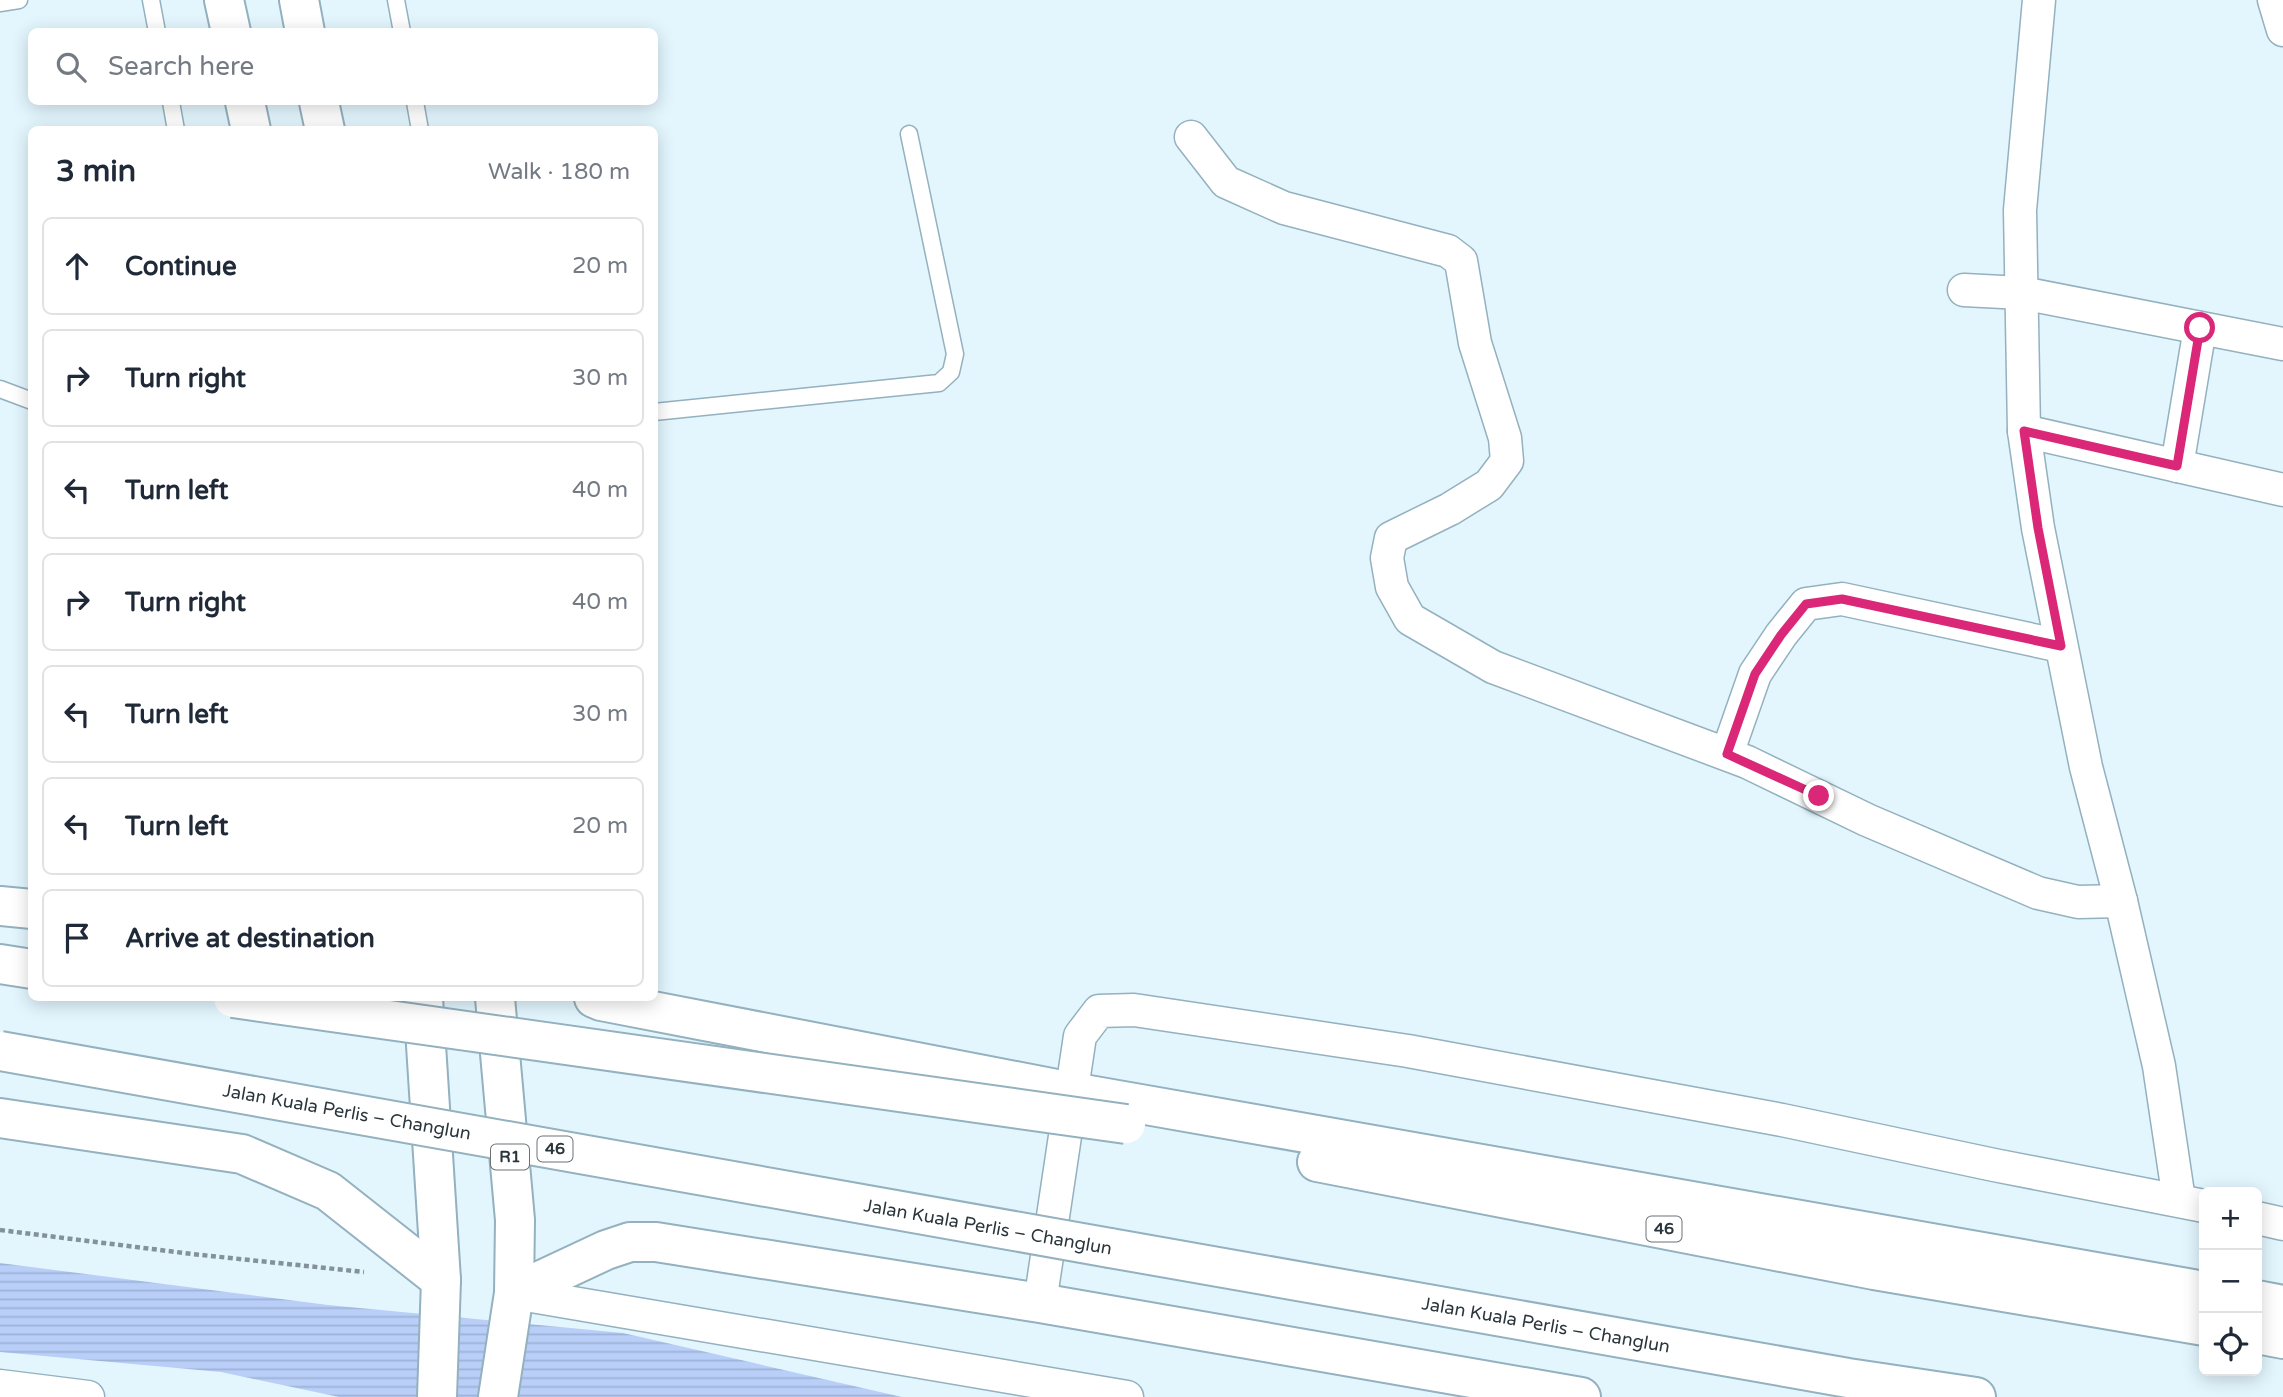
<!DOCTYPE html>
<meta charset="utf-8">
<style>
:root{--surface:#fff;--page:#f6f6f7;--text:#1f2937;--muted:#747a83;--line:#e0e1e3}
body{margin:0;font-family:"Varela Round",sans-serif;background:var(--page);color:var(--text)}
.controls{position:absolute;right:21px;bottom:21px;display:grid;overflow:hidden;border-radius:10px;box-shadow:0 4px 18px #0003}
.controls button{width:63px;height:63px;display:grid;place-items:center;padding:0;border:0;border-bottom:2px solid var(--line);background:var(--surface);color:var(--text);font:35px sans-serif}
.stop{position:absolute;width:21px;height:21px;margin:-16px;border:5px solid #db2777;border-radius:50%;background:#fff}
.stop.end{background:#db2777;border-color:#fff;box-shadow:0 2px 7px #0008}
.list{margin:0;padding:0;list-style:none}
h2{display:flex;justify-content:space-between;align-items:center;height:91px;margin:0;padding:0 28px;font-size:30px}
h2 small{font-size:23px;font-weight:400;color:var(--muted)}
.list li{display:grid;grid-template-columns:46px 1fr auto;gap:21px;align-items:center;box-sizing:border-box;height:98px;margin:0 14px 14px;padding:0 14px;border:2px solid var(--line);border-radius:10px}
.list b{display:block;font-size:26px;white-space:nowrap}
.list em{font-size:23px;font-style:normal;color:var(--muted)}
.icon{flex:none;width:38px;height:38px;fill:none;stroke:currentColor;stroke-width:2;stroke-linecap:round;stroke-linejoin:round}
.map{position:relative;flex:none;width:2283px;height:1397px;overflow:hidden}
.search{position:absolute;background:var(--surface);box-shadow:0 4px 18px #0003;left:28px;top:28px;width:630px;height:77px;display:flex;align-items:center;gap:18px;box-sizing:border-box;padding:0 24px;border-radius:10px;color:var(--muted);font-size:26px}
.panel{position:absolute;background:var(--surface);box-shadow:0 4px 18px #0003;left:28px;top:126px;width:630px;height:875px;border-radius:10px}
.map>svg:first-child{display:block}
.water{fill:url(#water-rules)}
.lines{fill:none;stroke-linecap:round;stroke-linejoin:round}
.service-casing{stroke:#93b1be;stroke-width:19}
.minor-casing{stroke:#93b1be;stroke-width:35}
.primary-casing{stroke:#93b1be;stroke-width:42}
.trunk-casing{stroke:#93b1be;stroke-width:42}
.path{stroke:#839299;stroke-width:4.5;stroke-dasharray:5 3.5;stroke-linecap:butt}
.service{stroke:#fff;stroke-width:16}
.minor{stroke:#fff;stroke-width:32}
.primary{stroke:#fff;stroke-width:38}
.trunk{stroke:#fff;stroke-width:38}
.trunk-bridge-casing{stroke:#93b1be;stroke-width:42;stroke-linecap:butt}
.trunk-bridge{stroke:#fff;stroke-width:38}
.route{stroke:#db2777;stroke-width:9}
.labels{text-anchor:middle;dominant-baseline:central;stroke-width:7;stroke-linejoin:round;paint-order:stroke}
.shield{fill:#fff;stroke:#6a7276;stroke-width:2}
.shield-label{font-size:16px;font-weight:bold;fill:#2a363b}
.street-label{font-size:18px;fill:#2a363b;stroke:#fff}
</style>
<div class="map">
<svg width="2283" height="1397" viewBox="0 0 2283 1397">
<defs>
<pattern id="water-rules" width="6" height="5" patternUnits="userSpaceOnUse" patternTransform="scale(1.75)"><rect width="6" height="5" fill="#b9cff8"/><path d="M0 2.5h6" fill="none" stroke="#9fb2d6"/></pattern>
</defs>
<rect width="100%" height="100%" fill="#e3f6fe"/>
<polygon class="water" points="0,1263 328,1305 623,1333 902,1397 339,1397 221,1372 0,1352"/>
<g class="lines">
<g class="service-casing">
<g id="service">
<polyline points="151,0 157,32"/>
<polyline points="396,0 402,32"/>
<polyline points="0,3 19,0"/>
<polyline points="171,102 176,130"/>
<polyline points="415,102 420,130"/>
<polyline points="0,389 32,401"/>
<polyline points="654,412 939,383 951,372 955,354 909,134"/>
</g>
</g>
<g class="minor-casing">
<g id="minor">
<polyline points="2039,0 2020,210 2024,431 2038,528 2086,767 2121,901 2159,1066 2179,1200"/>
<polyline points="2274,0 2283,30"/>
<polyline points="1191,137 1226,182 1284,208 1448,251 1461,261 1475,343 1505,438 1507,461 1489,485 1450,509 1391,538 1387,558 1392,587 1410,619 1493,667 1747,762 1867,820 2038,893 2078,902 2121,901"/>
<polyline points="1964,290 2022,293 2283,344"/>
<polyline points="2024,431 2283,490"/>
<polyline points="2177,466 2200,328"/>
<polyline points="1727,754 1755,674 1781,635 1806,604 1842,599 2061,646"/>
<polyline points="2257,1218 2283,1224"/>
<polyline points="514,1293 1127,1397"/>
<polyline points="1040,1303 1080,1036 1099,1011 1134,1010 1408,1051 1782,1120 1994,1165 2204,1206"/>
<polyline points="0,1386 88,1397"/>
</g>
</g>
<g class="primary-casing">
<g id="primary">
<polyline points="224,0 231,32"/>
<polyline points="299,0 305,32"/>
<polyline points="245,102 251,130"/>
<polyline points="319,102 325,130"/>
<polyline points="423,998 441,1280 437,1397"/>
<polyline points="495,998 515,1220 514,1293 498,1397"/>
</g>
</g>
<g class="trunk-casing">
<g id="trunk">
<polyline points="0,906 32,909"/>
<polyline points="0,964 32,969"/>
<polyline points="594,998 601,1001 1072,1092 2204,1291"/>
<polyline points="0,1118 242,1154 328,1191 441,1280"/>
<polyline points="1317,1162 1874,1270 2204,1326"/>
<polyline points="1110,1248 1848,1378 1976,1397"/>
<polyline points="514,1293 606,1250 630,1242 656,1242 1040,1303 1581,1397"/>
<polyline points="2257,1300 2283,1305"/>
<polyline points="2257,1334 2283,1339"/>
</g>
</g>
<polyline class="path" points="0,1230 192,1254 364,1272"/>
<use href="#service" class="service"/>
<use href="#minor" class="minor"/>
<use href="#primary" class="primary"/>
<use href="#trunk" class="trunk"/>
<g class="trunk-bridge-casing">
<g id="trunk-bridge">
<polyline points="233,998 1126,1124"/>
<polyline points="0,1051 1110,1248"/>
</g>
</g>
<use href="#trunk-bridge" class="trunk-bridge"/>
</g>
<g class="lines">
<polyline class="route" points="1819,796 1727,754 1755,674 1781,635 1806,604 1842,599 2061,646 2038,528 2024,431 2177,466 2200,328"/>
</g>
<g class="labels">
<g class="shield">
<rect x="537.5" y="1136.5" width="35" height="25" rx="5"/>
<rect x="491" y="1144.5" width="38" height="25" rx="5"/>
<rect x="1646.5" y="1216.5" width="35" height="25" rx="5"/>
</g>
<g class="shield-label">
<text x="555" y="1149">46</text>
<text x="510" y="1157">R1</text>
<text x="1664" y="1229">46</text>
</g>
<g class="street-label">
<text transform="translate(347 1112) rotate(10)">Jalan Kuala Perlis – Changlun</text>
<text transform="translate(988 1227) rotate(10)">Jalan Kuala Perlis – Changlun</text>
<text transform="translate(1546 1325) rotate(10)">Jalan Kuala Perlis – Changlun</text>
</g>
</g>
</svg>
<div class="controls">
<button>+</button>
<button>−</button>
<button><svg class="icon" aria-label="locate" viewBox="0 0 24 24"><circle cx="12" cy="12" r="6"/><path d="M12 2v4M12 18v4M2 12h4M18 12h4"/></svg></button>
</div>
<div class="stop" style="left:2200px;top:328px"></div>
<div class="stop end" style="left:1819px;top:796px"></div>
<div class="search"><svg class="icon" aria-label="search" viewBox="0 0 24 24"><circle cx="10" cy="10" r="6"/><path d="M15 15l6 6"/></svg>Search here</div>
<section class="panel">
<h2>3 min<small>Walk · 180 m</small></h2>
<ul class="list">
<li><svg class="icon" aria-label="ahead" viewBox="0 0 24 24"><path d="M12 20V5M6 11l6-6 6 6"/></svg><div><b>Continue</b></div><em>20 m</em></li>
<li><svg class="icon" aria-label="right" viewBox="0 0 24 24"><path d="M7 20v-9h11M14 6l5 5-5 5"/></svg><div><b>Turn right</b></div><em>30 m</em></li>
<li><svg class="icon" aria-label="left" viewBox="0 0 24 24"><path d="M17 20v-9H6M10 6l-5 5 5 5"/></svg><div><b>Turn left</b></div><em>40 m</em></li>
<li><svg class="icon" aria-label="right" viewBox="0 0 24 24"><path d="M7 20v-9h11M14 6l5 5-5 5"/></svg><div><b>Turn right</b></div><em>40 m</em></li>
<li><svg class="icon" aria-label="left" viewBox="0 0 24 24"><path d="M17 20v-9H6M10 6l-5 5 5 5"/></svg><div><b>Turn left</b></div><em>30 m</em></li>
<li><svg class="icon" aria-label="left" viewBox="0 0 24 24"><path d="M17 20v-9H6M10 6l-5 5 5 5"/></svg><div><b>Turn left</b></div><em>20 m</em></li>
<li><svg class="icon" aria-label="arrive" viewBox="0 0 24 24"><path d="M6 21V4h12l-3 4 3 4H6"/></svg><div><b>Arrive at destination</b></div></li>
</ul>
</section>
</div>
